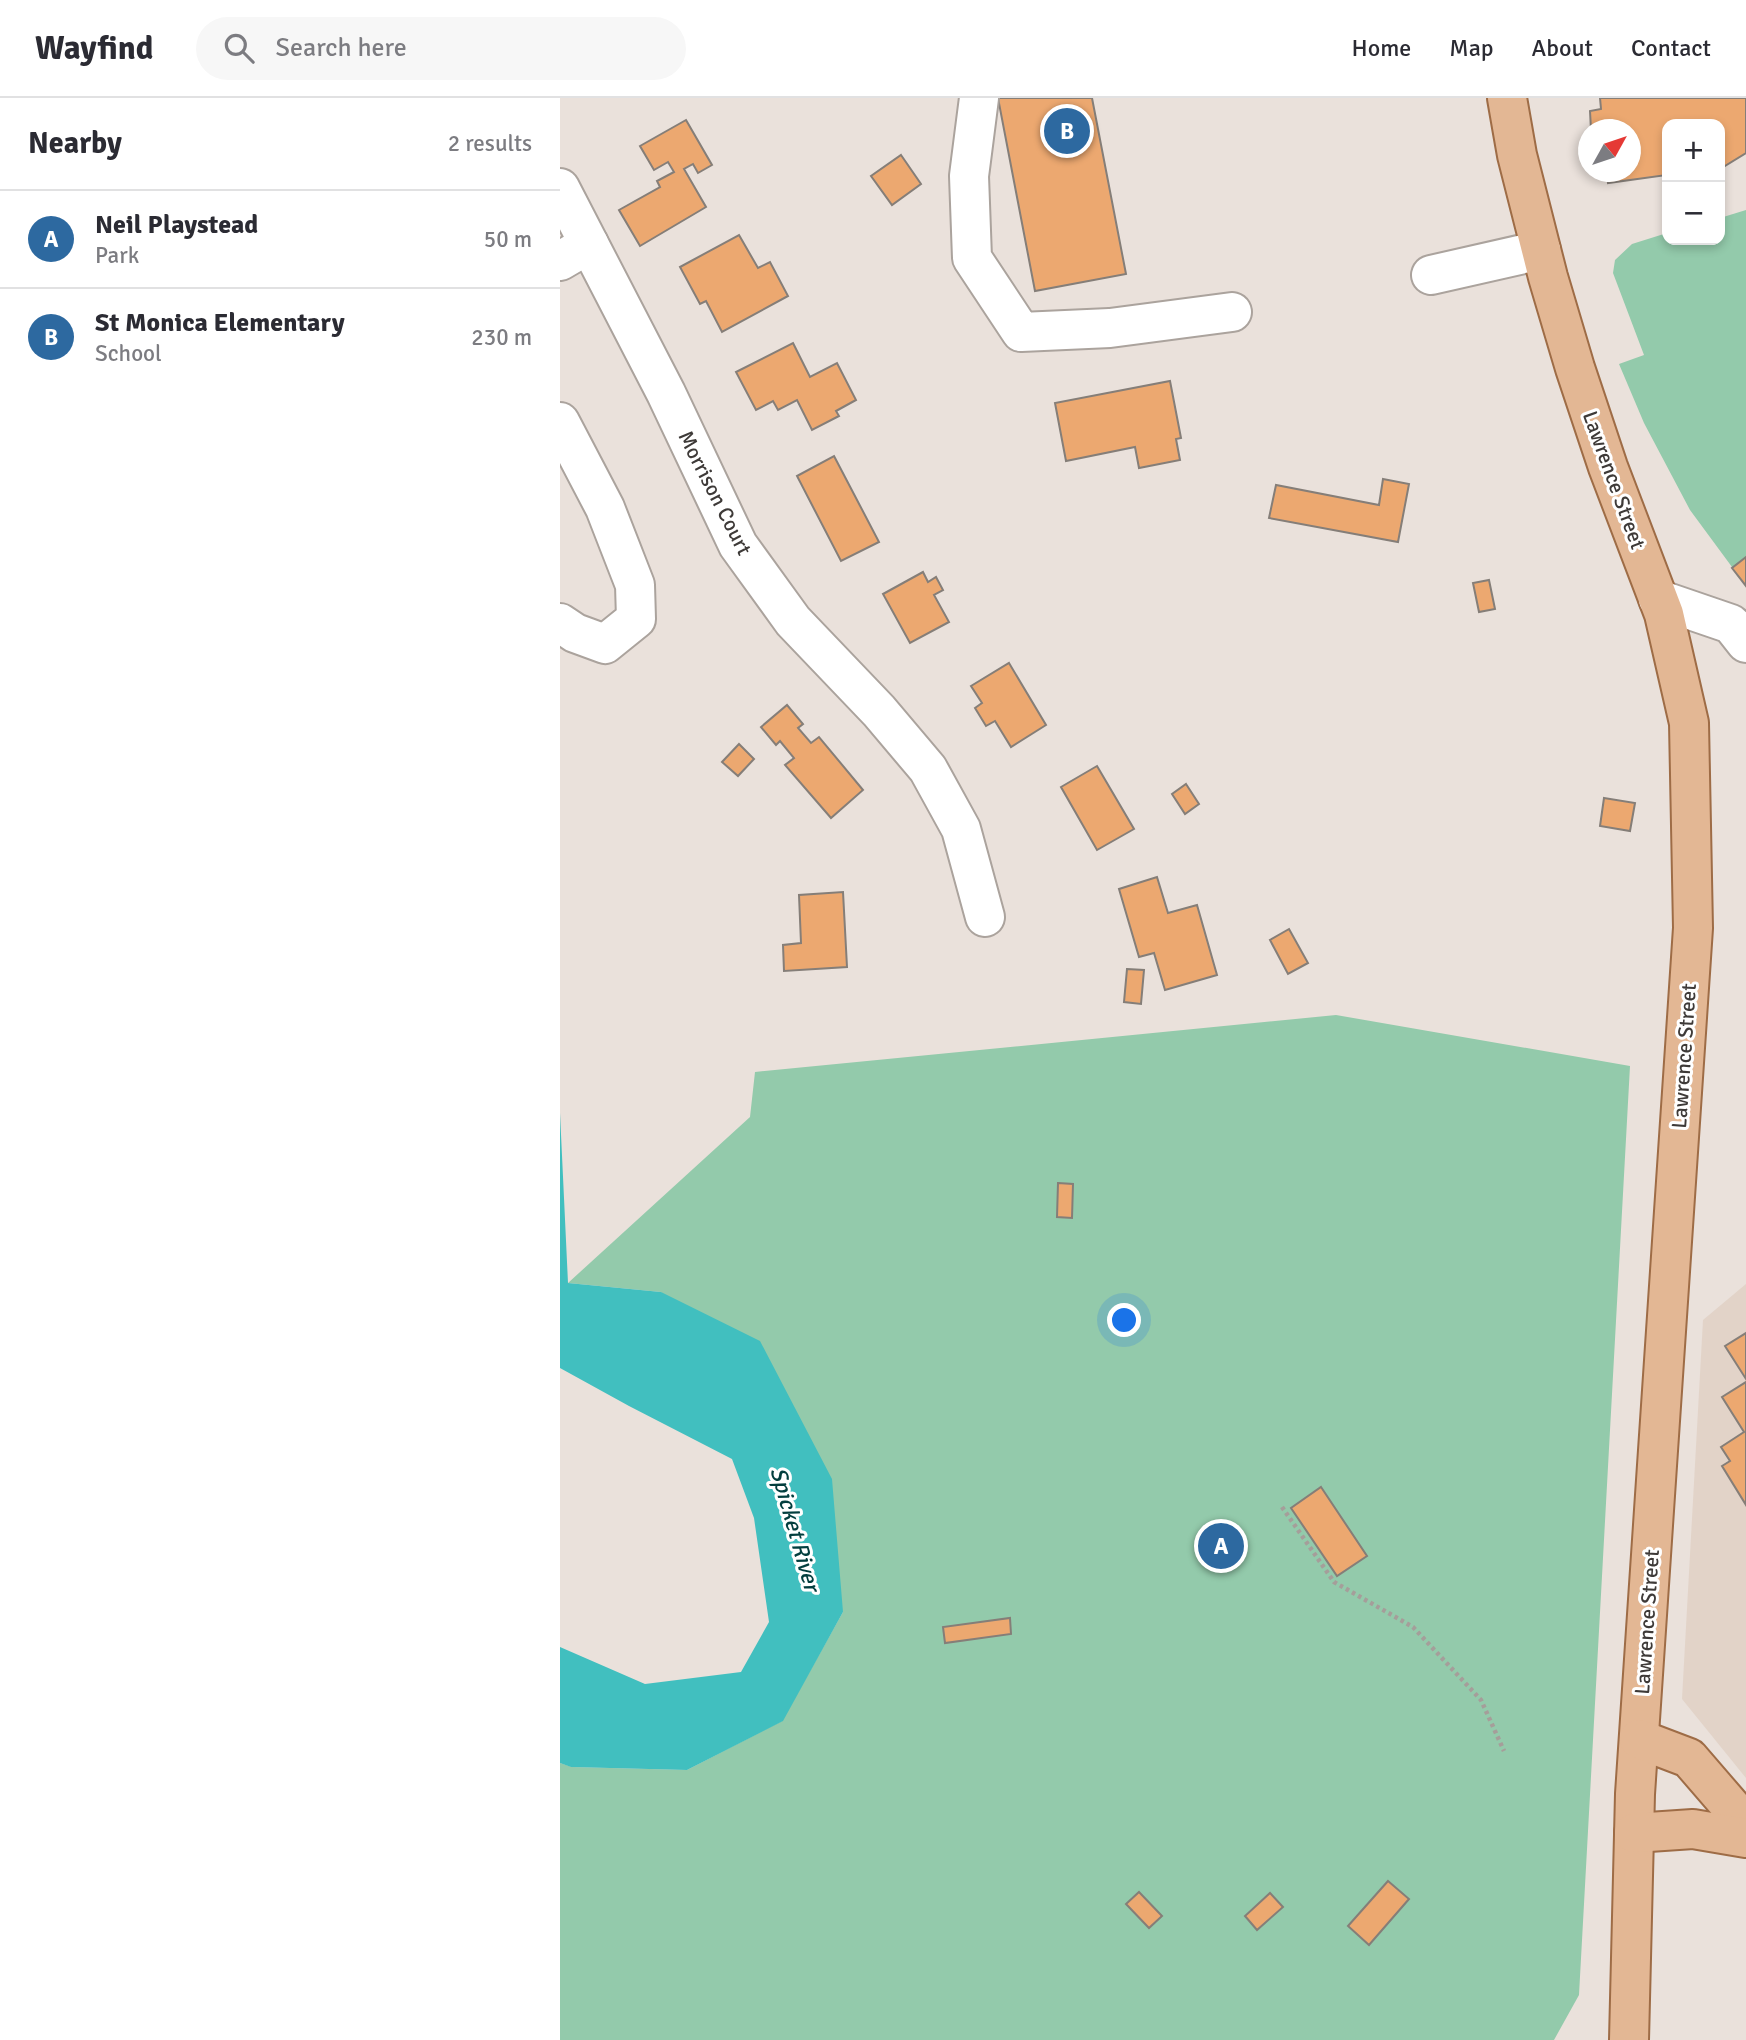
<!DOCTYPE html>
<meta charset="utf-8">
<style>
:root{--surface:#fff;--page:#f7f7f7;--text:#2b2b33;--muted:#7c7c81;--line:#e1e1e2;--accent:#2d69a0}
body{margin:0;font-family:Signika,sans-serif;background:var(--page);color:var(--text)}
.controls{position:absolute;right:21px;top:21px;display:grid;overflow:hidden;border-radius:14px;box-shadow:0 4px 10px #0003}
.controls button{width:63px;height:63px;display:grid;place-items:center;padding:0;border:0;border-bottom:2px solid var(--line);background:var(--surface);color:var(--text);font:35px sans-serif}
.compass{position:absolute;left:1018px;top:21px;width:63px;height:63px;border-radius:50%;background:var(--surface);box-shadow:0 4px 10px #0003;rotate:50deg}
.you{position:absolute;left:565px;top:1223px;width:24px;height:24px;margin:-18px;border:5px solid #fff;border-radius:50%;background:#1a73e8;box-shadow:0 0 0 10px #1a73e833}
.badge{display:grid;place-items:center;width:46px;height:46px;border-radius:50%;background:var(--accent);color:#fff;font-size:23px;font-weight:700}
.pin{position:absolute;translate:-50% -50%;border:4px solid #fff;box-shadow:0 2px 7px #0006}
.list{margin:0;padding:0;list-style:none}
h2{display:flex;justify-content:space-between;align-items:center;height:91px;margin:0;padding:0 28px;font-size:30px}
h2 small{font-size:23px;font-weight:400;color:var(--muted)}
.list li{display:grid;grid-template-columns:46px 1fr auto;gap:21px;align-items:center;box-sizing:border-box;height:98px;padding:0 28px;border-top:2px solid var(--line)}
.list b{display:block;font-size:26px;white-space:nowrap}
.list p{margin:0;font-size:23px;white-space:nowrap;color:var(--muted)}
.list em{font-size:23px;font-style:normal;color:var(--muted)}
.icon{flex:none;width:38px;height:38px;fill:none;stroke:currentColor;stroke-width:2;stroke-linecap:round;stroke-linejoin:round}
.map{position:relative;flex:none;width:1186px;height:1942px;overflow:hidden}
header{display:flex;align-items:center;gap:42px;box-sizing:border-box;height:98px;padding:0 35px;background:var(--surface);border-bottom:2px solid var(--line)}
header strong{font-size:33px}
nav{display:flex;gap:38px;margin-inline-start:auto;font-size:24px}
.search{width:490px;height:63px;background:var(--page);display:flex;align-items:center;gap:18px;box-sizing:border-box;padding:0 24px;border-radius:38px;color:var(--muted);font-size:26px}
main{display:flex}
aside{flex:1;background:var(--surface)}
.map>svg:first-child{display:block}
.built{fill:#e2d3c8}
.green{fill:#93caab}
.water{fill:#41bfbf}
.building{fill:#eca870;stroke:#857e78;stroke-width:2}
.lines{fill:none;stroke-linecap:round;stroke-linejoin:round}
.minor-casing{stroke:#aba39d;stroke-width:42}
.major-casing{stroke:#9e6c46;stroke-width:42}
.path{stroke:#a59e9a;stroke-width:4.5;stroke-dasharray:3.5 3.5;stroke-linecap:butt}
.minor{stroke:#fff;stroke-width:38}
.major{stroke:#e3b794;stroke-width:38}
.labels{text-anchor:middle;dominant-baseline:central;stroke-width:6;stroke-linejoin:round;paint-order:stroke}
.street-label{font-size:21px;fill:#3e3a38;stroke:#fff}
.water-label{font-size:23px;font-style:italic;fill:#023e3e;stroke:#fff}
</style>
<header>
<strong>Wayfind</strong>
<div class="search"><svg class="icon" aria-label="search" viewBox="0 0 24 24"><circle cx="10" cy="10" r="6"/><path d="M15 15l6 6"/></svg>Search here</div>
<nav><a>Home</a><a>Map</a><a>About</a><a>Contact</a></nav>
</header>
<main>
<aside>
<h2>Nearby<small>2 results</small></h2>
<ul class="list">
<li><span class="badge">A</span><div><b>Neil Playstead</b><p>Park</p></div><em>50 m</em></li>
<li><span class="badge">B</span><div><b>St Monica Elementary</b><p>School</p></div><em>230 m</em></li>
</ul>
</aside>
<div class="map">
<svg width="1186" height="1942" viewBox="0 0 1186 1942">
<rect width="100%" height="100%" fill="#eae1db"/>
<polygon class="built" points="1186,1186 1186,1680 1122,1601 1143,1222"/>
<g class="green">
<polygon points="1186,112 1186,488 1130,412 1084,325 1059,266 1084,257 1053,175 1055,162 1072,146 1107,135 1107,142 1160,142 1160,120"/>
<polygon points="776,917 1070,968 1019,1897 994,1942 0,1942 0,1665 12,1669 127,1672 222,1623 283,1514 101,1194 8,1185 190,1019 195,974"/>
</g>
<polygon class="water" points="0,1015 8,1185 101,1194 200,1243 272,1381 283,1514 223,1623 127,1672 11,1669 0,1665 0,1549 85,1586 181,1574 209,1524 194,1420 172,1361 69,1308 0,1270"/>
<g class="building">
<polygon points="438,0 532,0 566,176 475,193"/>
<polygon points="1040,0 1186,0 1186,55 1160,71 1160,26 1107,26 1107,77 1048,85 1047,74 1070,74 1070,32 1031,32 1030,13 1041,11"/>
<polygon points="126,22 152,67 138,75 133,66 124,71 146,109 80,148 59,112 100,89 97,83 114,74 108,64 94,72 80,48"/>
<polygon points="341,57 361,86 332,107 311,78"/>
<polygon points="179,137 198,170 210,164 228,198 162,234 146,203 140,206 120,169"/>
<polygon points="233,245 250,279 277,265 296,302 276,313 279,318 252,332 237,302 218,312 213,303 196,312 176,274"/>
<polygon points="610,283 621,340 616,341 620,362 579,370 575,349 506,363 495,305"/>
<polygon points="274,358 319,444 281,463 237,378"/>
<polygon points="823,381 849,386 838,444 709,420 716,387 819,407"/>
<polygon points="1186,459 1186,488 1172,470"/>
<polygon points="363,474 368,484 376,479 383,492 374,497 389,524 350,545 323,496"/>
<polygon points="929,482 935,511 919,514 913,485"/>
<polygon points="449,565 486,627 451,649 435,623 426,628 415,610 422,605 411,588"/>
<polygon points="227,607 243,626 238,630 251,645 259,639 303,692 271,720 225,667 234,660 220,643 216,647 201,629"/>
<polygon points="179,646 194,661 178,678 162,664"/>
<polygon points="537,668 574,731 537,752 501,689"/>
<polygon points="626,686 639,706 625,716 612,696"/>
<polygon points="1044,700 1075,705 1070,733 1040,728"/>
<polygon points="597,779 608,815 637,807 657,877 605,892 594,855 579,859 559,791"/>
<polygon points="283,794 287,869 224,873 223,847 241,845 239,797"/>
<polygon points="729,831 748,865 728,876 710,842"/>
<polygon points="567,871 584,872 581,906 564,904"/>
<polygon points="498,1085 513,1086 512,1120 497,1119"/>
<polygon points="1186,1235 1186,1281 1165,1248"/>
<polygon points="1186,1284 1186,1407 1162,1368 1170,1363 1161,1349 1184,1334 1162,1299"/>
<polygon points="761,1389 807,1458 777,1478 731,1410"/>
<polygon points="450,1520 451,1536 385,1545 383,1529"/>
<polygon points="828,1783 849,1801 809,1847 788,1828"/>
<polygon points="579,1794 602,1818 589,1830 566,1806"/>
<polygon points="710,1795 723,1809 697,1832 685,1818"/>
</g>
<g class="lines">
<g class="minor-casing">
<g id="minor">
<polyline points="419,0 409,78 412,160 461,234 550,230 672,214"/>
<polyline points="0,90 106,295 178,447 233,523 319,613 368,671 401,731 425,819"/>
<polyline points="0,163 29,146"/>
<polyline points="871,177 981,152"/>
<polyline points="0,324 45,410 75,487 76,521 45,546 15,535 0,525"/>
<polyline points="1098,501 1171,526 1186,545"/>
</g>
</g>
<g class="major-casing">
<g id="major">
<polyline points="947,0 957,57 988,179 1015,270 1048,369 1104,516 1129,625 1133,830 1075,1696 1069,1942"/>
<polyline points="1079,1641 1129,1660 1186,1726"/>
<polyline points="1074,1735 1133,1731 1186,1740"/>
</g>
</g>
<polyline class="path" points="722,1409 774,1484 853,1529 921,1602 944,1653"/>
<use href="#minor" class="minor"/>
<use href="#major" class="major"/>
</g>
<g class="labels">
<g class="street-label">
<text transform="translate(1054 382) rotate(70)">Lawrence Street</text>
<text transform="translate(155 395) rotate(63)">Morrison Court</text>
<text transform="translate(1124 958) rotate(-86)">Lawrence Street</text>
<text transform="translate(1087 1524) rotate(-86)">Lawrence Street</text>
</g>
<g class="water-label">
<text transform="translate(235 1431) rotate(74)">Spicket River</text>
</g>
</g>
</svg>
<div class="controls">
<button>+</button>
<button>−</button>
</div>
<svg class="compass" viewBox="-18 -18 36 36"><path d="M0-13l5 13h-10z" fill="#e53935"/><path d="M0 13l5-13h-10z" fill="#7c7c81"/></svg>
<div class="you"></div>
<div class="pin badge" style="left:661px;top:1448px">A</div>
<div class="pin badge" style="left:507px;top:33px">B</div>
</div>
</main>
